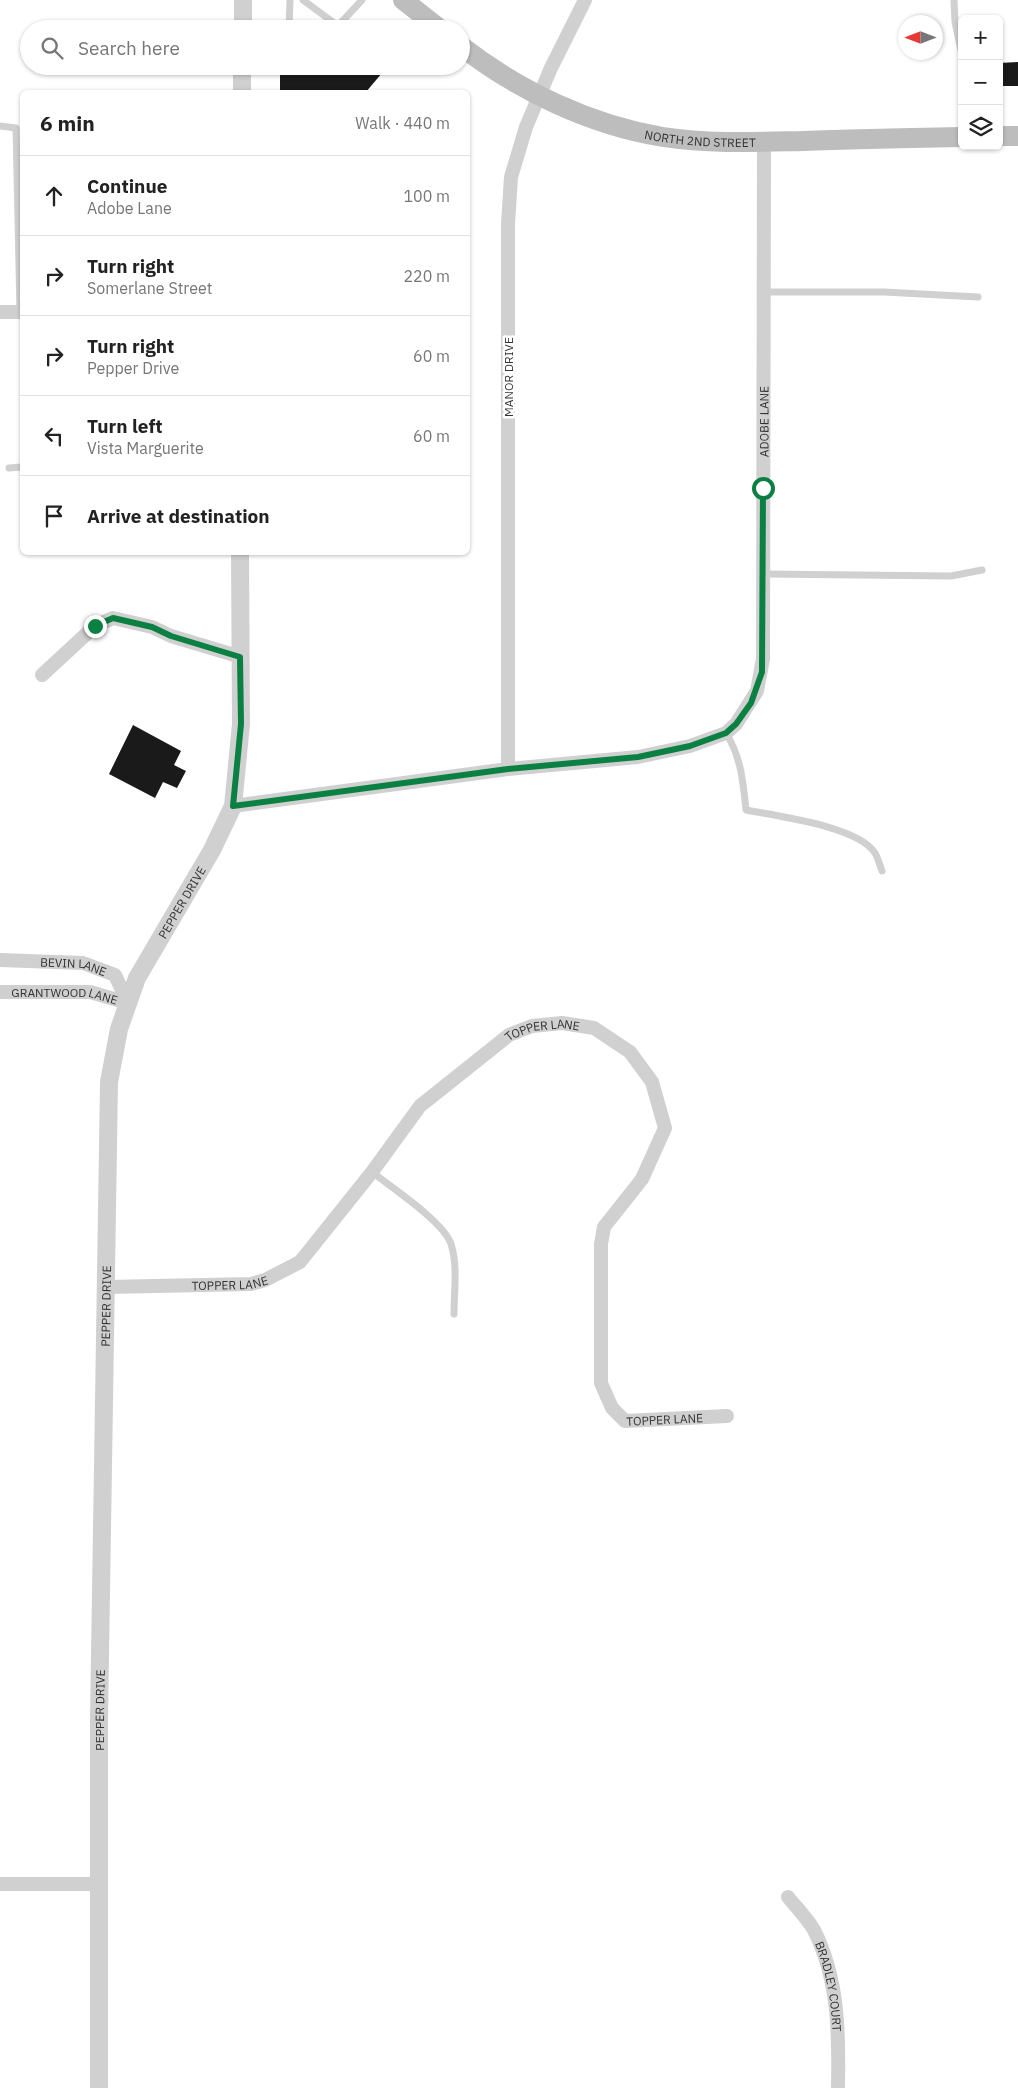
<!DOCTYPE html>
<meta charset="utf-8">
<style>
:root{--surface:#fff;--page:#f6f6f6;--text:#222;--muted:#767676;--line:#e0e0e0}
body{margin:0;font-family:"IBM Plex Sans",sans-serif;background:var(--page);color:var(--text)}
.controls{position:absolute;right:15px;top:15px;display:grid;overflow:hidden;border-radius:8px;box-shadow:0 1px 4px #0004}
.controls button{width:45px;height:45px;display:grid;place-items:center;padding:0;border:0;border-bottom:1px solid var(--line);background:var(--surface);color:var(--text);font:25px sans-serif}
.compass{position:absolute;left:898px;top:15px;width:45px;height:45px;border-radius:50%;background:var(--surface);box-shadow:0 1px 4px #0004;rotate:270deg}
.stop{position:absolute;width:15px;height:15px;margin:-11px;border:4px solid #0b8043;border-radius:50%;background:#fff}
.stop.end{background:#0b8043;border-color:#fff;box-shadow:0 1px 5px #0008}
.list{margin:0;padding:0;list-style:none}
h2{display:flex;justify-content:space-between;align-items:center;height:65px;margin:0;padding:0 20px;font-size:21px}
h2 small{font-size:16px;font-weight:400;color:var(--muted)}
.list li{display:grid;grid-template-columns:32px 1fr auto;gap:15px;align-items:center;box-sizing:border-box;height:80px;padding:0 20px;border-top:1px solid var(--line)}
.list b{display:block;font-size:19px;white-space:nowrap}
.list p{margin:0;font-size:16px;white-space:nowrap;color:var(--muted)}
.list em{font-size:16px;font-style:normal;color:var(--muted)}
.icon{flex:none;width:28px;height:28px;fill:none;stroke:currentColor;stroke-width:2;stroke-linecap:round;stroke-linejoin:round}
.map{position:relative;flex:none;width:1018px;height:2088px;overflow:hidden}
.search{position:absolute;background:var(--surface);box-shadow:0 1px 4px #0004;left:20px;top:20px;width:450px;height:55px;display:flex;align-items:center;gap:12px;box-sizing:border-box;padding:0 18px;border-radius:28px;color:var(--muted);font-size:19px}
.panel{position:absolute;background:var(--surface);box-shadow:0 1px 4px #0004;left:20px;top:90px;width:450px;height:465px;border-radius:8px}
.map>svg:first-child{display:block}
.building{fill:#1a1a1a}
.lines{fill:none;stroke-linecap:round;stroke-linejoin:round}
.service{stroke:#d0d0d0;stroke-width:7}
.minor{stroke:#d0d0d0;stroke-width:14}
.tertiary{stroke:#d0d0d0;stroke-width:18}
.secondary{stroke:#bdbdbd;stroke-width:20}
.route{stroke:#0b8043;stroke-width:6}
.labels{text-anchor:middle;dominant-baseline:central;stroke-width:5;stroke-linejoin:round;paint-order:stroke}
.street-label{font-size:12px;fill:#333;stroke:#fff}
</style>
<div class="map">
<svg width="1018" height="2088" viewBox="0 0 1018 2088">
<rect width="100%" height="100%" fill="#fff"/>
<g class="building">
<polygon points="1018,62 1018,86 999,86 999,63"/>
<polygon points="374,66 382,73 366,92 280,92 280,67"/>
<polygon points="133,725 181,751 174,765 186,771 177,788 163,782 155,798 109,774"/>
</g>
<g class="lines">
<g class="service">
<polyline points="303,0 338,26"/>
<polyline points="954,0 955,22 962,55"/>
<polyline points="336,28 362,0"/>
<polyline points="289,29 290,0"/>
<polyline points="0,126 16,128 20,312"/>
<polyline points="764,292 884,292 978,297"/>
<polyline points="9,468 22,467"/>
<polyline points="763,574 951,576 982,570"/>
<path d="M726,733C741,757 743,781 746,810C776,816 858,826 875,853C878,858 880,866 882,871"/>
<path d="M372,1172C391,1187 444,1222 451,1244C458,1266 454,1291 454,1314"/>
</g>
<g class="minor">
<polyline points="0,312 22,312"/>
<polyline points="42,675 95,626 113,618 152,627 171,636 241,657"/>
<polyline points="508,769 508,224 511,177 526,127 551,68 585,0"/>
<path id="s1" d="M233,806L508,769L638,757L690,746L726,733L736,724L757,691L763,659L764,141"/>
<path id="s2" d="M0,960L83,963L115,975L128,1003"/>
<path id="s3" d="M0,992H90L128,1003"/>
<path id="s4" d="M106,1287L251,1284L265,1280L300,1262L372,1172L420,1106L509,1035L532,1026L562,1023L594,1028L630,1052L652,1082L665,1128L642,1179L604,1227L601,1244V1383L612,1408L625,1421L727,1416"/>
<polyline points="0,1884 99,1884"/>
<path id="s5" d="M788,1897C796,1907 807,1918 814,1930C839,1980 839,2034 838,2088"/>
</g>
<g class="tertiary">
<polyline points="243,29 243,0"/>
<polyline points="242,92 242,66"/>
<path id="s6" d="M99,2088V1720L109,1082L119,1029L137,978L212,850L233,806L241,724L240,552"/>
</g>
<g class="secondary">
<polyline points="403,0 440,29"/>
<path id="s7" d="M461,46C519,91 590,125 663,137C710,144 756,142 803,141C856,139 909,138 962,137"/>
<polyline points="999,136 1018,136"/>
</g>
</g>
<g class="lines">
<polyline class="route" points="95,626 113,618 152,627 171,636 240,657 241,724 233,806 508,769 638,757 690,746 726,733 736,724 751,703 762,672 763,488"/>
</g>
<g class="labels">
<g class="street-label">
<text stroke="none"><textPath href="#s7" startOffset="261">NORTH 2ND STREET</textPath></text>
<text transform="translate(508 377) rotate(-90)">MANOR DRIVE</text>
<text stroke="none"><textPath href="#s1" startOffset="822">ADOBE LANE</textPath></text>
<text stroke="none"><textPath href="#s6" startOffset="1202">PEPPER DRIVE</textPath></text>
<text stroke="none"><textPath href="#s2" startOffset="74">BEVIN LANE</textPath></text>
<text stroke="none"><textPath href="#s3" startOffset="65">GRANTWOOD LANE</textPath></text>
<text stroke="none"><textPath href="#s4" startOffset="544">TOPPER LANE</textPath></text>
<text stroke="none"><textPath href="#s4" startOffset="124">TOPPER LANE</textPath></text>
<text stroke="none"><textPath href="#s6" startOffset="782">PEPPER DRIVE</textPath></text>
<text stroke="none"><textPath href="#s4" startOffset="1084">TOPPER LANE</textPath></text>
<text stroke="none"><textPath href="#s6" startOffset="378">PEPPER DRIVE</textPath></text>
<text stroke="none"><textPath href="#s5" startOffset="101">BRADLEY COURT</textPath></text>
</g>
</g>
</svg>
<div class="controls">
<button>+</button>
<button>−</button>
<button><svg class="icon" aria-label="layers" viewBox="0 0 24 24"><path d="M12 4l9 5-9 5-9-5zM3 14l9 5 9-5"/></svg></button>
</div>
<svg class="compass" viewBox="-18 -18 36 36"><path d="M0-13l5 13h-10z" fill="#e53935"/><path d="M0 13l5-13h-10z" fill="#767676"/></svg>
<div class="stop" style="left:763px;top:488px"></div>
<div class="stop end" style="left:95px;top:626px"></div>
<div class="search"><svg class="icon" aria-label="search" viewBox="0 0 24 24"><circle cx="10" cy="10" r="6"/><path d="M15 15l6 6"/></svg>Search here</div>
<section class="panel">
<h2>6 min<small>Walk · 440 m</small></h2>
<ul class="list">
<li><svg class="icon" aria-label="ahead" viewBox="0 0 24 24"><path d="M12 20V5M6 11l6-6 6 6"/></svg><div><b>Continue</b><p>Adobe Lane</p></div><em>100 m</em></li>
<li><svg class="icon" aria-label="right" viewBox="0 0 24 24"><path d="M7 20v-9h11M14 6l5 5-5 5"/></svg><div><b>Turn right</b><p>Somerlane Street</p></div><em>220 m</em></li>
<li><svg class="icon" aria-label="right" viewBox="0 0 24 24"><path d="M7 20v-9h11M14 6l5 5-5 5"/></svg><div><b>Turn right</b><p>Pepper Drive</p></div><em>60 m</em></li>
<li><svg class="icon" aria-label="left" viewBox="0 0 24 24"><path d="M17 20v-9H6M10 6l-5 5 5 5"/></svg><div><b>Turn left</b><p>Vista Marguerite</p></div><em>60 m</em></li>
<li><svg class="icon" aria-label="arrive" viewBox="0 0 24 24"><path d="M6 21V4h12l-3 4 3 4H6"/></svg><div><b>Arrive at destination</b></div></li>
</ul>
</section>
</div>
